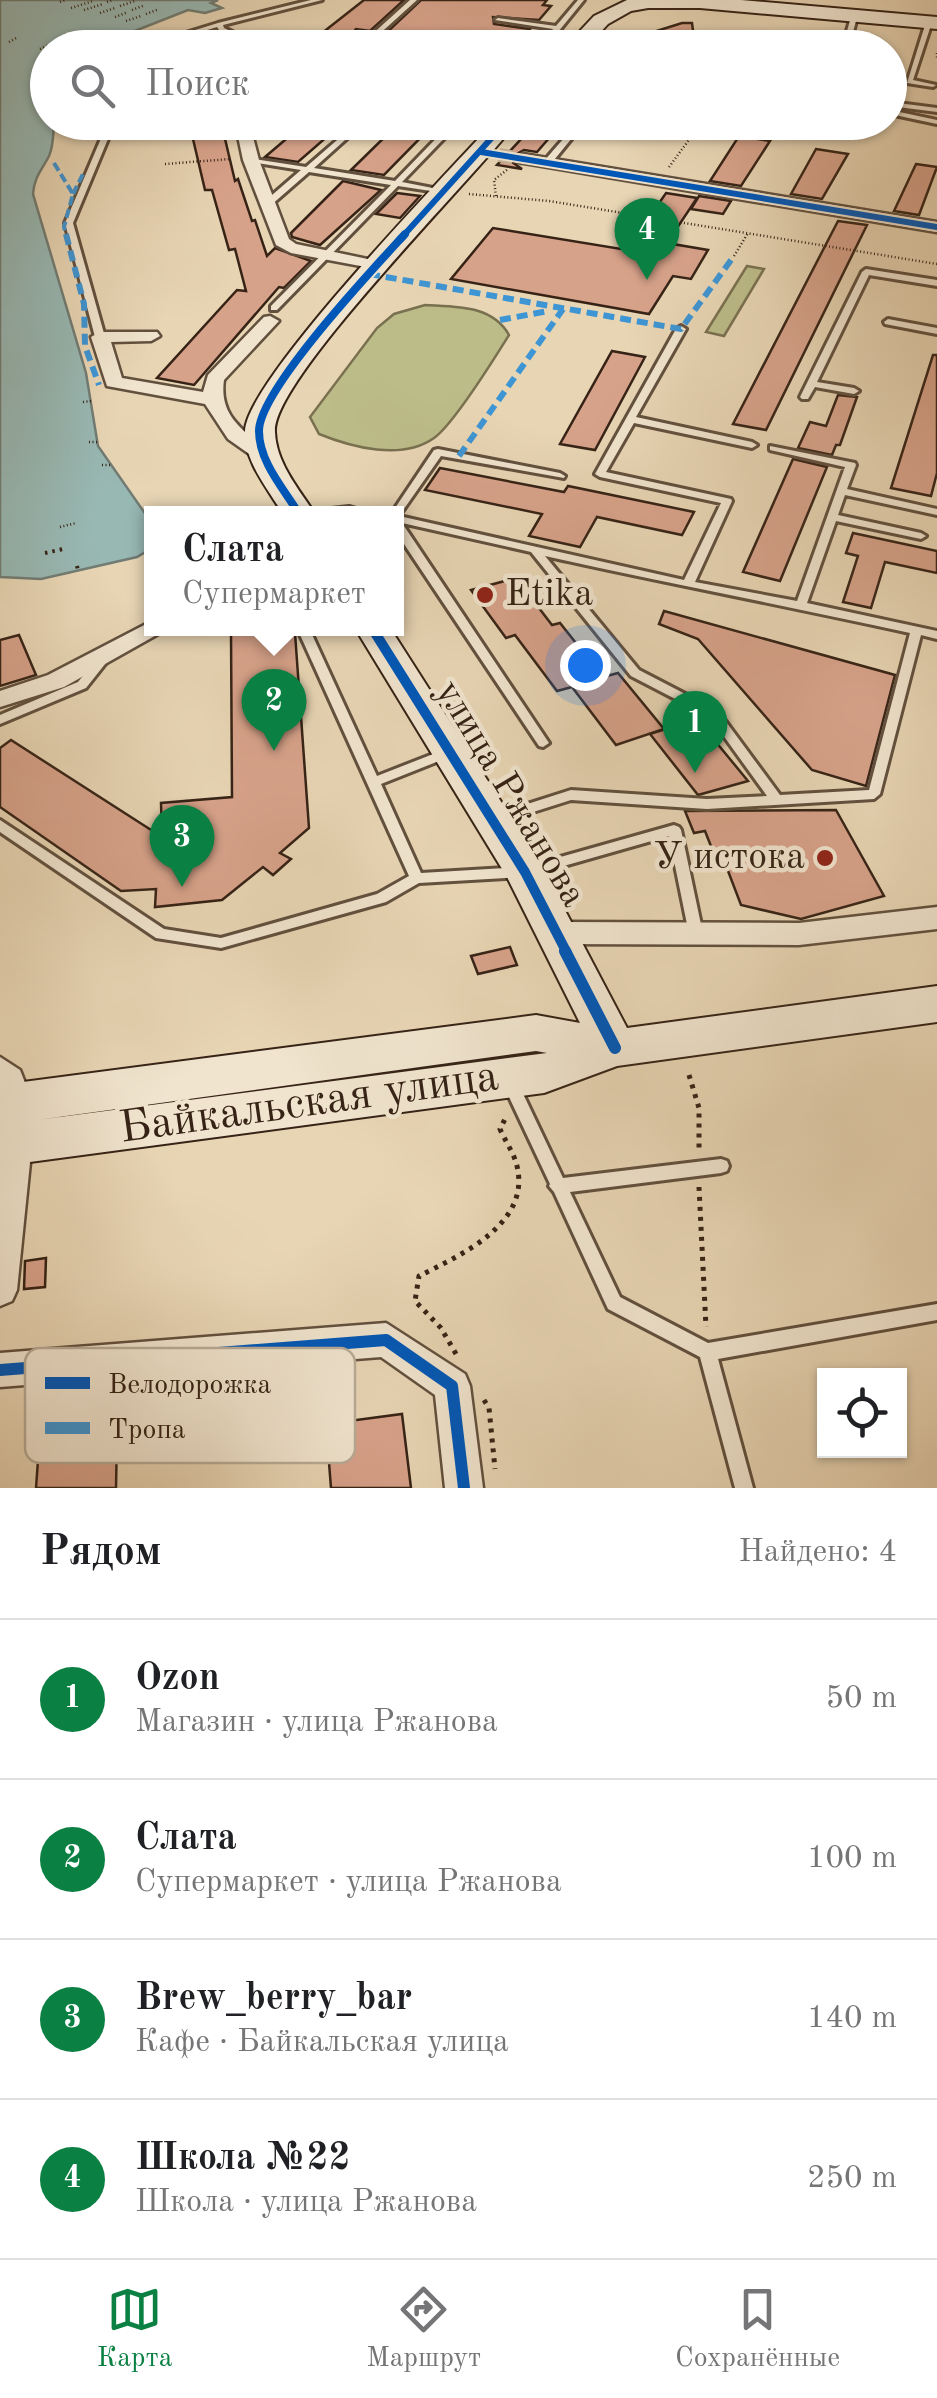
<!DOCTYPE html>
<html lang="ru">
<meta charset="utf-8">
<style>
:root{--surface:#fff;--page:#f6f6f6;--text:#202124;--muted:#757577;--line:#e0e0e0;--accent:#0b8043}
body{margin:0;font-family:"Old Standard TT",serif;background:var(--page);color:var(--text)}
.controls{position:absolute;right:30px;bottom:30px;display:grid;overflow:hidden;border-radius:0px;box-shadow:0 2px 8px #0004}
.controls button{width:90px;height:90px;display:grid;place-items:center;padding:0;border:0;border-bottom:2px solid var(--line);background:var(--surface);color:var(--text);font:50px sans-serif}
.you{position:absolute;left:585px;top:665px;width:35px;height:35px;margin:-25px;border:8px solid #fff;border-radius:50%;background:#1a73e8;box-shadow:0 0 0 15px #1a73e833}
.badge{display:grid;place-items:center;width:65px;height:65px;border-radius:50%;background:var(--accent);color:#fff;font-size:32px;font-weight:700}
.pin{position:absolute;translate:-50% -82px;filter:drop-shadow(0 2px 5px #0008)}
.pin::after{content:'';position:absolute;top:52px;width:35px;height:30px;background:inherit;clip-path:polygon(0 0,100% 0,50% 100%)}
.popup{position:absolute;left:144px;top:506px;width:260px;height:130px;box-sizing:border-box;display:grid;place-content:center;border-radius:0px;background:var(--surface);filter:drop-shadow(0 2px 8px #0005);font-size:32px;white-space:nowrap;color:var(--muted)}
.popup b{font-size:38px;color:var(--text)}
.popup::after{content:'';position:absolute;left:50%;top:100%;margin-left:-20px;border:20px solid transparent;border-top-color:var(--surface)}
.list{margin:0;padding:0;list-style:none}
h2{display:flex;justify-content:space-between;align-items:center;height:130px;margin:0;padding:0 40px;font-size:42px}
h2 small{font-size:32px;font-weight:400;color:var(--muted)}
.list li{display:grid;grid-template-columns:65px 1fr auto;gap:30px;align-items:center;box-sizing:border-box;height:160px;padding:0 40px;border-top:2px solid var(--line)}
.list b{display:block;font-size:38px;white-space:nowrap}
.list p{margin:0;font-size:32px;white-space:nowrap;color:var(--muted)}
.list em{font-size:32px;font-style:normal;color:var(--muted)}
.icon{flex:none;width:55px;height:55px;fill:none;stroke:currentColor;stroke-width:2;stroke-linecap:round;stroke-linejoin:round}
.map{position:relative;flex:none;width:937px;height:1488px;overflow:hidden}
.search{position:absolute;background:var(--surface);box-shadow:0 2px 8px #0004;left:30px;right:30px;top:30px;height:110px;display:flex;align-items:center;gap:25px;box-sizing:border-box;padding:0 35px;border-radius:55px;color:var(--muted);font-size:38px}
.sheet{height:770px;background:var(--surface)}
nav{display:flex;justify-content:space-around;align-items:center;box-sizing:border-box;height:140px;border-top:2px solid var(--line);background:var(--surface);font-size:28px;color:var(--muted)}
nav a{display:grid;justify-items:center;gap:5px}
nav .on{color:var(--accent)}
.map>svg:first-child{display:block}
.green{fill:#bcbc89;stroke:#797050;stroke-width:2.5}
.water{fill:#98b8b3;stroke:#717c74;stroke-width:2.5}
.building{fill:#d7a28a;stroke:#362316;stroke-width:2.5}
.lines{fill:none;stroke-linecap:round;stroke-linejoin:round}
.street-tunnel{stroke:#c4b194;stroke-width:14;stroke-dasharray:14 8;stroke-linecap:butt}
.lane-casing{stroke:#62503e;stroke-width:6}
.street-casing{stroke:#62503e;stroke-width:5}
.secondary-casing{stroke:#362316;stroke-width:4}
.path-far2{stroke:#362316;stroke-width:2.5;stroke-dasharray:1 2.5;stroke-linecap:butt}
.path-far1{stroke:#362316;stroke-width:4;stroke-dasharray:2.5 5;stroke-linecap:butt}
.path{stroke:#362316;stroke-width:5;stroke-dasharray:4 6;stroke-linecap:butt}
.lane{fill:#f0e4ce;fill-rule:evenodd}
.street{fill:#f0e4ce;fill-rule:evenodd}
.secondary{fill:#f0e4ce;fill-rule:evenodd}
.quiet-far1{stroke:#3e95d4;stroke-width:4;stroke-dasharray:9 4;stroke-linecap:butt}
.quiet{stroke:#3e95d4;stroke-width:6;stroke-dasharray:11 6;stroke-linecap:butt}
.cycleway-far3-casing{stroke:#f0e4ce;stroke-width:10}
.cycleway-far2-casing{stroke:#f0e4ce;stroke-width:12}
.cycleway-far1-casing{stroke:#f0e4ce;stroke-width:16}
.cycleway-casing{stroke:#f0e4ce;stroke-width:19}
.cycleway-far3{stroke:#0057b8;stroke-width:6}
.cycleway-far2{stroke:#0057b8;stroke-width:8}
.cycleway-far1{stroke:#0057b8;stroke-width:10}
.cycleway{stroke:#0057b8;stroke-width:12}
.poi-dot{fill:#8f2418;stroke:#f0e4ce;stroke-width:4}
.labels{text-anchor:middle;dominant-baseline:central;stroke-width:9;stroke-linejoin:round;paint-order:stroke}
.poi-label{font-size:38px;fill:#362316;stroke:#f0e4ce;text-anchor:start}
.street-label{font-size:38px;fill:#362316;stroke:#f0e4ce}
.near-street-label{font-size:45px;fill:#362316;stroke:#f0e4ce}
.key{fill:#f0e4ce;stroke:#b8aa97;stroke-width:2.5}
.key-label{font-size:28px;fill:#362316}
</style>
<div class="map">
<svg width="937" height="1488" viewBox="0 0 937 1488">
<rect width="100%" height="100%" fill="#e8d5b4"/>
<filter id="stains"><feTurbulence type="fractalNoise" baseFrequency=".002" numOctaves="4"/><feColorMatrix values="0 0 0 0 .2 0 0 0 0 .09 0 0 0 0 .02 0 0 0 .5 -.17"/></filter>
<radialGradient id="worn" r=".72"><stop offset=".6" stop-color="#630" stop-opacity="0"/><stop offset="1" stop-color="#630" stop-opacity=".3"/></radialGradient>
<g class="green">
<polygon points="747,266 764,269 724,336 706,332"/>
<path d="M425,305C457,307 492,305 509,335C494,359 454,424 434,438C402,461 351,447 319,434L310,417L377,328L394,314Z"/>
</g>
<path class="water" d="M0,0H218L211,3L222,8L205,13L188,10L94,47L48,48V122L54,123C53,133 54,145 49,156C42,170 34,177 33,194L86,373L98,446L151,522L152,548L137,557L41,579L0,577Z"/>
<g class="building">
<polygon points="364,0 404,0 370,31 356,29 339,48 303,48"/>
<polygon points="421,0 547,0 543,5 551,6 539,20 493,17 494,24 530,29 517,43 507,42 502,47 385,34"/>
<polygon points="682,23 692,23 694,38 676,48 619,48 618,43"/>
<polygon points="189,122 221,122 235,181 238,179 252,221 255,220 267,256 275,248 311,261 284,288 279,287 194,385 157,378 237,290 246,291 235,249 229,250 212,190 205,190"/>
<polygon points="306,122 337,128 298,162 265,157"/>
<polygon points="400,122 436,122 384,175 351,170"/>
<polygon points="537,122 563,122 537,152 524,150 513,156 512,162 522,169 497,165"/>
<polygon points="739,136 770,141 741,186 710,181"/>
<polygon points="816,149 848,154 822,199 791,194"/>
<polygon points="916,164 937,167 919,215 894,211"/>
<polygon points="343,181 381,190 320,245 292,237 291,233"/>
<polygon points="397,193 420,196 400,218 376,214"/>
<polygon points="666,193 697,198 667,243 708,250 691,279 673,276 649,314 451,279 493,228 627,250"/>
<polygon points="699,196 731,201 723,214 691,209"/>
<polygon points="838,221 867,225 766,430 733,424"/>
<polygon points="612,351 645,357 595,450 560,444"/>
<polygon points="933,355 937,355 937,473 931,496 891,488"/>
<polygon points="838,395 857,397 840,445 836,445 832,455 798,448 810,422 826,426"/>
<polygon points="793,459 827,467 780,581 743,572"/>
<polygon points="440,468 564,492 568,486 694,512 682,535 597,517 580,547 529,536 542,514 425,490"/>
<polygon points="853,533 937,551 937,573 885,562 871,608 843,602 858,556 846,553"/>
<polygon points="516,578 552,625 560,623 603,677 618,673 664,729 616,745 572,687 557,691 515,635 506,638 471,590"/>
<polygon points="664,611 895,675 866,786 812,770 698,639 659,624"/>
<polygon points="236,628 293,628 295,633 309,828 280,853 291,859 273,875 263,867 222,900 155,907 156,889 121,891 0,807 0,748 11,740 162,837 161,803 232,797 231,633 236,633"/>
<polygon points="19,635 36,675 0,686 0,640"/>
<polygon points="697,719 748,781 698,795 650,734"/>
<polygon points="836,810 884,896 801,919 741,905 725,863 716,859 705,831 694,833 685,811"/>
<polygon points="510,947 517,965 478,974 471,956"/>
<polygon points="46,1258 45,1287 24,1289 25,1261"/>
<polygon points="402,1414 411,1488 331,1488 326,1424"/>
<polygon points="117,1435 116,1488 36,1488 39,1446"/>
</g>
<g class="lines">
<polyline class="street-tunnel" points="499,155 523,159"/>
<g class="lane-casing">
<g id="lane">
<polygon points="311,0 322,0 223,25 224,28 251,41 237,48 227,48 242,41 219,30 217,27 149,48 137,48 218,23"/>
<polygon points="410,0 417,0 375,38 435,48 415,48 368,40 368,38"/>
<polygon points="578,0 584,0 545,48 538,48 553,29 495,20 498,18 556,26"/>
<polygon points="854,15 857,17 851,40 848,42 807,47 715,41 712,39 715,37 807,43 845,38 851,17"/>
<polygon points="929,20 932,22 913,80 936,85 933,87 907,83 926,22"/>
<polygon points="704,38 706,39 706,41 690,48 679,48"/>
<polygon points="890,102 937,108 937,112 890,106"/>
<polygon points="890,110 937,120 937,124 890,114"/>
<polygon points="108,122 115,122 73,223 105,337 100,340 95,337 65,223"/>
<polygon points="330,122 355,124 365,122 314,168 395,181 452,122 460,122 402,182 448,191 444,193 398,186 277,310 271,310 271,306 391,185 309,172 270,206 264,206 264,202 301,170 251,162 248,162 248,158 306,167 351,128"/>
<polygon points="578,122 585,122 550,165 544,165 544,161"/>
<polygon points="866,269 937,280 937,286 869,275 817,382 854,388 859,391 854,394 815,387 808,399 802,399 800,397 862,272"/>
<polygon points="888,319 937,328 937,334 885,324 884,322"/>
<path d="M681,326L686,329L636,417L752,442L757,445L752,448L634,423L606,472L731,499L732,501L695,582L797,601L845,467L770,450V446L855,463L856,465L847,489L937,509V515L845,495L838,515L921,533L926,536L921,539L836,521L807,603L937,631V639L921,635L880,794L874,799L707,809L571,800L495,824L490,822L488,819L490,816L571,790L707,799L767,796L710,717L631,676L531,552L402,523L549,743L543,747L539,746L396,532V514H391L434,450L438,449L560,473L565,476L564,478L441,456L399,516L684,580L721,503L600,477L595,474L676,329ZM545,556C666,583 788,606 910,633L869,790L780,795L718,711L639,670Z"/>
<polygon points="349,507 374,514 309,514 314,511"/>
<polygon points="297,628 309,628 377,776 446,749 454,749 456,752 454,755 381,784 421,873 525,867 674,825 679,827 681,830 703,934 701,938 696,939 691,938 689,934 669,836 525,877 419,883 386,902 221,948 156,938 0,832 0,820 164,929 221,938 377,894 409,876"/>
<polygon points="103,655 109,659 86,688 0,724 0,715 78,682 99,656"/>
<polygon points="511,1078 516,1079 563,1178 721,1159 727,1161 729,1166 727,1171 721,1173 570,1192 620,1297 708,1343 937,1304 937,1320 718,1359 753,1488 735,1488 700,1357 608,1309 554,1192 549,1186 550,1184 503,1084 506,1079"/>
</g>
</g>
<g class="street-casing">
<g id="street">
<polygon points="359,32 371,35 358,48 343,48"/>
<polygon points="235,122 249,122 259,160 289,239 296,244 382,262 382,270 291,253 276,245 243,160"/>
<polygon points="523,154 937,222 937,232 518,162 515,159"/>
<path d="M270,316L279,321L224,380C218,422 252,433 275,459L265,465L228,439L205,404L107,386L91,337L100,332H157L160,336L151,341L111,342L122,378L203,392L208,375L264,317Z"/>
<polygon points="152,621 152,628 163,628 160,633 64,687 0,707 0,691 48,675"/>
<polygon points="937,907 937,929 799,945 559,944 549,941 545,933 549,925 559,922 799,923"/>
<polygon points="0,1057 20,1070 33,1103 28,1112 17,1116 6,1112 0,1098"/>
<polygon points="16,1129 27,1133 32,1143 17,1290 12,1301 0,1306 0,1144 5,1133"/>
<polygon points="386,1323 465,1374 470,1386 483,1488 445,1488 435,1395 381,1357 0,1387 0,1353"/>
</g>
</g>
<g class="secondary-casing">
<g id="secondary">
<polygon points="627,0 741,0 937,17 937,29 700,8 648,8 631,11 608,24 586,48 564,48 594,16"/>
<path d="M494,122H517C476,176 271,380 275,432C276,463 299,489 315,514H283C268,489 244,461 245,431C246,380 449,171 494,122Z"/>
<path d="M355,628H390L539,861L627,1028L937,986V1022L617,1066L544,1093L0,1166V1085L536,1015L580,1023L507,877ZM536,1051L547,1053L37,1120Z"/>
</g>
</g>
<g class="path-far2">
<polyline points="60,2 66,0"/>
<polyline points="107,2 113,0"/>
<polyline points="120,6 135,1"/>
<polyline points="71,8 93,1"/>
<polyline points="84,10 103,4"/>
<polyline points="132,10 145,5"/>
<polyline points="100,13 115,8"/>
<polyline points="146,14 159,9"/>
<polyline points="115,17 128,12"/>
<polyline points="126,21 141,16"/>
<polyline points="9,42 18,37"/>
<polyline points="40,49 49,45"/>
<polyline points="937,53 937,60"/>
<polyline points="604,139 607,135"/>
<polyline points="165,164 230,159"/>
<polyline points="669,167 702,122"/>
<polyline points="469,194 549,201 937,264"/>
<polyline points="496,196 494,180 508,169"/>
<polyline points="734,256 748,233"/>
<polyline points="83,402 92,401"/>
<polyline points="89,442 97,442"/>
<polyline points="102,465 111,465"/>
<polyline points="60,527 76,523"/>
</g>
<g class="path-far1">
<polyline points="45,553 63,549"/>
<polyline points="77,566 78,571"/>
</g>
<g class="path">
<polyline points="689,1075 699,1108 699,1152"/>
<polyline points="699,1187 706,1327"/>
<path d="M456,1354L441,1328L415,1301L419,1276C461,1255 531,1224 517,1166C514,1153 505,1141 500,1129L505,1119"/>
<polyline points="484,1400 489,1408 495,1469"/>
</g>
<use href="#lane" class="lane"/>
<use href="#street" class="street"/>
<use href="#secondary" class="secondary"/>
<g class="quiet-far1">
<polyline points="54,163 73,194 64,227 66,236"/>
<polyline points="73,194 83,174"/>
</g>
<g class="quiet">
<polyline points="66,234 84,304 85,346 99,385"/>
<polyline points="369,274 681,329 734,256"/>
<polyline points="500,320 548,311"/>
<polyline points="459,456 563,309"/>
</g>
<g class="cycleway-far3-casing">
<g id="cycleway-far3">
<polyline points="481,152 937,227"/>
<polyline points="403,236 506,122"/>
</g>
</g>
<g class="cycleway-far2-casing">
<path id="cycleway-far2" d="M299,514C284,489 259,462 259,431C259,390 373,269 405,234"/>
</g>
<g class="cycleway-far1-casing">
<polyline id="cycleway-far1" points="372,628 525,872 567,953"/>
</g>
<g class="cycleway-casing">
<g id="cycleway">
<polyline points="565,951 615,1048"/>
<polyline points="0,1370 386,1340 452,1386 464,1488"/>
</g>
</g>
<use href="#cycleway-far3" class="cycleway-far3"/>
<use href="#cycleway-far2" class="cycleway-far2"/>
<use href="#cycleway-far1" class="cycleway-far1"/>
<use href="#cycleway" class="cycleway"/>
</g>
<g class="poi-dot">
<circle cx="485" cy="595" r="10"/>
<circle cx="825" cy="858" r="10"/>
</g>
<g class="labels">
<g class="poi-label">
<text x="505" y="595">Etika</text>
<text x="805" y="858" text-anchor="end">У истока</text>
</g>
<g class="street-label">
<text transform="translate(510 794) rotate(59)">улица Ржанова</text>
</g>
<g class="near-street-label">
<text transform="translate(309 1104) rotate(-8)">Байкальская улица</text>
</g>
</g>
<rect x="25" y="1348" width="330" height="115" rx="15" class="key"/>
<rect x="45" y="1377" width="45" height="12" fill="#0057b8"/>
<rect x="45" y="1422" width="45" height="12" fill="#3e95d4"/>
<g class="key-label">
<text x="108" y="1393">Велодорожка</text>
<text x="108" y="1438">Тропа</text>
</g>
<rect width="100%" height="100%" filter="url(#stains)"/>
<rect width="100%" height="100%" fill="url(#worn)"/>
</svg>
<div class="controls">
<button><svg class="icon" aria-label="locate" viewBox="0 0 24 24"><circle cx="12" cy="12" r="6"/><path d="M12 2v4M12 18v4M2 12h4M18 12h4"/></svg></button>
</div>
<div class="you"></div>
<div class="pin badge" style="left:695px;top:773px">1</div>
<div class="pin badge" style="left:274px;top:751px">2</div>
<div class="popup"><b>Слата</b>Супермаркет</div>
<div class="pin badge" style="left:182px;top:887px">3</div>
<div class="pin badge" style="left:647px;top:280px">4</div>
<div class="search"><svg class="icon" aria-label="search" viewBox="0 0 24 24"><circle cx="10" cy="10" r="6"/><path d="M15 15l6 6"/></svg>Поиск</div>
</div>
<section class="sheet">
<h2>Рядом<small>Найдено: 4</small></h2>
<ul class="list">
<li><span class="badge">1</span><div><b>Ozon</b><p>Магазин · улица Ржанова</p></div><em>50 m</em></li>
<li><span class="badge">2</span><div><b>Слата</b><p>Супермаркет · улица Ржанова</p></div><em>100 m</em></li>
<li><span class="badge">3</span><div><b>Brew_berry_bar</b><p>Кафе · Байкальская улица</p></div><em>140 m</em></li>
<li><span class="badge">4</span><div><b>Школа №22</b><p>Школа · улица Ржанова</p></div><em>250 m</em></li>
</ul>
</section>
<nav>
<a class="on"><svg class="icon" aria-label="map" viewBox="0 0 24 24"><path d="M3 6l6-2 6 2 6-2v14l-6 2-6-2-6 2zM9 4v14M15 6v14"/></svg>Карта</a>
<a><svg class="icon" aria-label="directions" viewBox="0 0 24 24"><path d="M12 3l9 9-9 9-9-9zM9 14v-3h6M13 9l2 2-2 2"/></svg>Маршрут</a>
<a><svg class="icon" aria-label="saved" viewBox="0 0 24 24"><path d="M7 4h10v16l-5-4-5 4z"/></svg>Сохранённые</a>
</nav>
